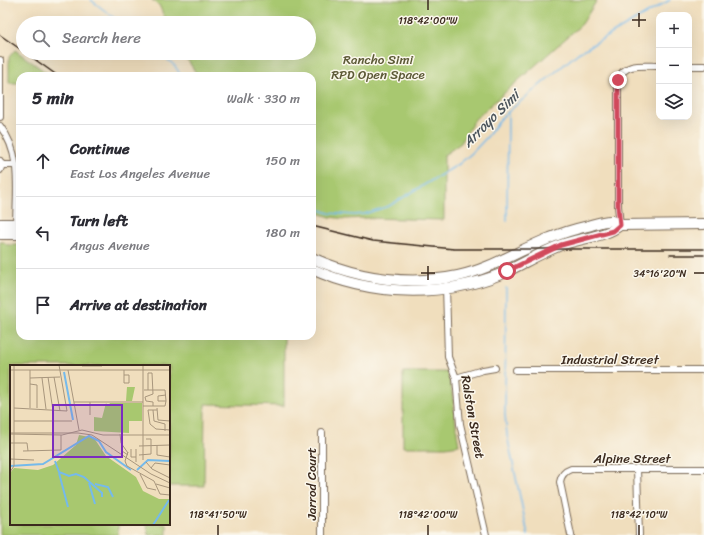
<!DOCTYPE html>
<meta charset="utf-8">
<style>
:root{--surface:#fff;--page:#f2f2f3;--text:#2b2b33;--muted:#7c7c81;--line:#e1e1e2}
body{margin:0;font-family:Sriracha,sans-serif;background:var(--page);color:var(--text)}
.controls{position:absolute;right:12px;top:12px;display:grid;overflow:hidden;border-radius:8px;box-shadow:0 4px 16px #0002}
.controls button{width:36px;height:36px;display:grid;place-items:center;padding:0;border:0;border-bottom:1px solid var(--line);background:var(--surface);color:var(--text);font:20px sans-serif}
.stop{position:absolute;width:12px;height:12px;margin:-9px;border:3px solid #d1495b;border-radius:50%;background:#fff}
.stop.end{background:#d1495b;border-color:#fff;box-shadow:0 1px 4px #0008}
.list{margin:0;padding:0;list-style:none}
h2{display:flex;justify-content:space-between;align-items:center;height:52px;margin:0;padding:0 16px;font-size:17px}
h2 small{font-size:13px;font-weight:400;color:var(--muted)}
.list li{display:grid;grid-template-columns:26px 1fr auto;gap:12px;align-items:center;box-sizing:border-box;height:72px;padding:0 16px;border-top:1px solid var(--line)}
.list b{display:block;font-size:15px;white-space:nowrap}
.list p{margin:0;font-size:13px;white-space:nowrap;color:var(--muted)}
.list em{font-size:13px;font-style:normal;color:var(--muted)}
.icon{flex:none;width:22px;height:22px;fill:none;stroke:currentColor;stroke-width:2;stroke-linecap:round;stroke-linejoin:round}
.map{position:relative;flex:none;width:704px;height:535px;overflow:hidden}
.search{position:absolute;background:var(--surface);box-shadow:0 4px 16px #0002;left:16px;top:16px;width:300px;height:44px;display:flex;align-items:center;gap:10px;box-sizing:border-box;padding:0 14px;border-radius:22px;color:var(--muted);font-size:15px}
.panel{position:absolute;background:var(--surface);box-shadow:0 4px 16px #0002;left:16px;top:72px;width:300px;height:268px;border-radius:12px}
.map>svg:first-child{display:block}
.green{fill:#a8c86f;stroke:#727946}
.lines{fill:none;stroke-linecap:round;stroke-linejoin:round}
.stream{stroke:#75baeb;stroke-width:1.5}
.street-casing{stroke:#7a6956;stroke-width:8}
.primary-casing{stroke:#7a6956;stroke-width:12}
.street{stroke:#fff;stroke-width:6}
.primary{stroke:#fff;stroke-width:10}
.rail{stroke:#3b2a1e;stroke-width:1.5}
.route{stroke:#d1495b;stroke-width:5}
.ticks{fill:none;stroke:#3b2a1e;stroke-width:1.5}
.labels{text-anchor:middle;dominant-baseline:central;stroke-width:3;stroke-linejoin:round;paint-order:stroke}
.park-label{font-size:13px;fill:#5c5936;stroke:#fbf7ec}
.street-label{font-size:13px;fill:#3b2a1e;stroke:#fbf7ec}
.water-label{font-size:14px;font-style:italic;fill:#4c555c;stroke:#fbf7ec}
.inset-river{fill:none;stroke:#75baeb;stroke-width:2}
.inset-road{fill:none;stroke:#a8967d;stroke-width:1}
.view{fill:#7b2cbf;fill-opacity:0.15;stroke:#7b2cbf;stroke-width:2}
.inset-edge{fill:none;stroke:#3b2a1e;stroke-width:2}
.ticks-label{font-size:10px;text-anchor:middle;fill:#3b2a1e;stroke:#fbf7ec;stroke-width:3;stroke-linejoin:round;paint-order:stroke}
</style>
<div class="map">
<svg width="704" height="535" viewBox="0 0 704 535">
<rect width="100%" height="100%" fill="#fbf7ec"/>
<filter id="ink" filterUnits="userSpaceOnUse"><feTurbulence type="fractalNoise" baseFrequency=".025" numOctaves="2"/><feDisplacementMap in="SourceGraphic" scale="8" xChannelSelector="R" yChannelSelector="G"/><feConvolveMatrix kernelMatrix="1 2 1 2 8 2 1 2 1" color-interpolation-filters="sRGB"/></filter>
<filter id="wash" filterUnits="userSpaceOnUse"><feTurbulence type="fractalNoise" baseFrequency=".012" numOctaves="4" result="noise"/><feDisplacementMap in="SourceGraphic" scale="16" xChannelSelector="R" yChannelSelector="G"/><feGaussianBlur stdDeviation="0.9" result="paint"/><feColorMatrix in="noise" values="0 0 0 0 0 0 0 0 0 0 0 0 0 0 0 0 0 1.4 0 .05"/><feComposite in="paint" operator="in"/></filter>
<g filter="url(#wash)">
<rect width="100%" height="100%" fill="#f0debd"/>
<g class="green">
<polygon points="152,0 597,0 582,24 475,119 461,143 444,155 444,220 366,218 345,219 330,217 312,211 312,76 198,76 183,53 309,53 309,23 167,23 159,5"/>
<polygon points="15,50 51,76 20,76 20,83 9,83 9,57"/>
<polygon points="0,242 4,242 7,245 20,245 20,336 284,336 284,406 205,404 204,486 169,486 169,366 11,366 11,524 167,524 167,535 148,535 147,524 118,525 118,535 0,535"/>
<path d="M403,372H447C455,395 454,420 459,445L446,447H403Z"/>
</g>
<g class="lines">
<g class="stream">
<polyline points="91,0 121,23"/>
<polyline points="160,53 175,66 181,76"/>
<polyline points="312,207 329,213 354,215 364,214 389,206 459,164 472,153 487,137 502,117 578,53 670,0"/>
<polyline points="507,221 508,113"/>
<polyline points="506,288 505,415 507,435 528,535"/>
</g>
</g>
</g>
<g filter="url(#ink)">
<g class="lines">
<g class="street-casing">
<g id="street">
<polyline points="0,60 0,117"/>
<polyline points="689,66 704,66"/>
<path d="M0,126C23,155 16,193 16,227"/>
<polyline points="0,161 2,165 0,170"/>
<polyline points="2,165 16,165"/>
<path d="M620,225L618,206V80C624,62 644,66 659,66"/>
<polyline points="446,286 448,357 456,378 460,424 486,535"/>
<polyline points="516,370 704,370"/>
<polyline points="456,378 483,370 495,368"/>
<polyline points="322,433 322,535"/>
<polyline points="637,468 639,535"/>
<path d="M571,535L560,482C561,475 565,471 571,469H704"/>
</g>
</g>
<g class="primary-casing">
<g id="primary">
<polyline points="0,224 20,224"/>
<polyline points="0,234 20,234"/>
<path d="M312,258C359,279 407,286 458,276C491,269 519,250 550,238C562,233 575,229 588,226C595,224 605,220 612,221C615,222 618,224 620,225L704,224"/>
<path d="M312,269C371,296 441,298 501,274C521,265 540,253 561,245C579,238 606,237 620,225"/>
</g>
</g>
<use href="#street" class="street"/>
<use href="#primary" class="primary"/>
<g class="rail">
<polyline points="0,35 23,51"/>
<polyline points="26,53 58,76"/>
<polyline points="312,226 373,241 454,249 704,249"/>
<polyline points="670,255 704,255"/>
</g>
</g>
</g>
<g class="lines" filter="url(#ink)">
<polyline class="route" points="507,271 561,245 613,231 620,225 618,206 618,80"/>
</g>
<path class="ticks" d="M428,0V10M639,13V27M632,20H646M428,266V280M421,273H435M694,273H704M218,525V535M428,525V535M639,525V535"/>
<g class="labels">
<g class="park-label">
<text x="378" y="59">Rancho Simi<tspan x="378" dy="15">RPD Open Space</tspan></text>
</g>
<g class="street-label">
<text x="610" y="359">Industrial Street</text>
<text transform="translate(473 417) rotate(80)">Ralston Street</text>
<text x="632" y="458">Alpine Street</text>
<text transform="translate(311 484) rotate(-90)">Jarrod Court</text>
</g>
<g class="water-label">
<text transform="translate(491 119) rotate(-45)">Arroyo Simi</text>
</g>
</g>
<g transform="translate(10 365)">
<rect width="160" height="160" fill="#f0debd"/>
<path d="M117,22H125L122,36H116ZM96,38L98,41L100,38H132V56H119V68L84,66V52L92,53ZM69,70L84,73L96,91L126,112L133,126L149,134H160V160H0V108L4,103L28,105L43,100L66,80Z" fill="#a8c86f"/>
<path class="inset-river" d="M54,7L63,55M45,96L49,107L59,111L66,109L74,112L92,128V132M0,101L33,99L79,71L89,76L96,87L121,105M127,105L138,95L160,96M49,108L58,142M79,118L85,139M85,119L98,122L103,132M143,160L159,135"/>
<path class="inset-road" d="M133,0V70M72,1H92M0,5H160M58,5L69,65M114,5V18H119V10H114M38,12L43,46M44,12L50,46M20,13L50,12M32,13L36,44M20,19L27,20V43M138,25V8H142L143,29L135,32L136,36L143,37V41M156,30L148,31V36H156M64,37H133M80,37V50M133,41H155L156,36L155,25H134M4,43L57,46L49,0M20,43V5M147,43L148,55L160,56M143,45L144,56L155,59V66M147,45H138L140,59L146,64L160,65M4,56H62M0,68H68L82,70L141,109L160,118M0,69L52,70L72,65L93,70H160M110,69L111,78L118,88M0,78H17L18,86M112,80V86L118,90M147,80V90L160,92M129,81L160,80M121,84V92H126M13,86L51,85V70M118,87L115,96L117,101L144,116L150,129L160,130M129,90L141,89V74H136M0,94L24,95M133,95V70M126,97V84M136,97L142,104L160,113M141,103L145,98L160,100M0,107L4,101V0M130,109L137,123L146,125M146,119L160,123"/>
<path class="view" d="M43,40H112V92H43Z"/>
<rect width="160" height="160" class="inset-edge"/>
</g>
<g class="ticks-label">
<text x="428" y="24">118°42'00"W</text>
<text x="660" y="277">34°16'20"N</text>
<text x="218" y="518">118°41'50"W</text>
<text x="428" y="518">118°42'00"W</text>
<text x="639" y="518">118°42'10"W</text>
</g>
</svg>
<div class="controls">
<button>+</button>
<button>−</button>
<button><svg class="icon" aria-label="layers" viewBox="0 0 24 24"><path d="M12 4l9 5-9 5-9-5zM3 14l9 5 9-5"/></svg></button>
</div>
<div class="stop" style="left:507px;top:271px"></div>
<div class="stop end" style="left:618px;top:80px"></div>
<div class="search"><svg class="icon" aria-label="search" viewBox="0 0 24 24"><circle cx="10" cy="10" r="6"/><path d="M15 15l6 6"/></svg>Search here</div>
<section class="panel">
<h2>5 min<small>Walk · 330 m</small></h2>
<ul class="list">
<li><svg class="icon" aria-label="ahead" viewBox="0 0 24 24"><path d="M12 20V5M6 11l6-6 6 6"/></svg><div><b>Continue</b><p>East Los Angeles Avenue</p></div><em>150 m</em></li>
<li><svg class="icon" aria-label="left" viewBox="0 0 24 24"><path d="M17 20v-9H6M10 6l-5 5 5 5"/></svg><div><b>Turn left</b><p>Angus Avenue</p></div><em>180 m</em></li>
<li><svg class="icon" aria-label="arrive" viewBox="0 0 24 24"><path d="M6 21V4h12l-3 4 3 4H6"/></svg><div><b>Arrive at destination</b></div></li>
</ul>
</section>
</div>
